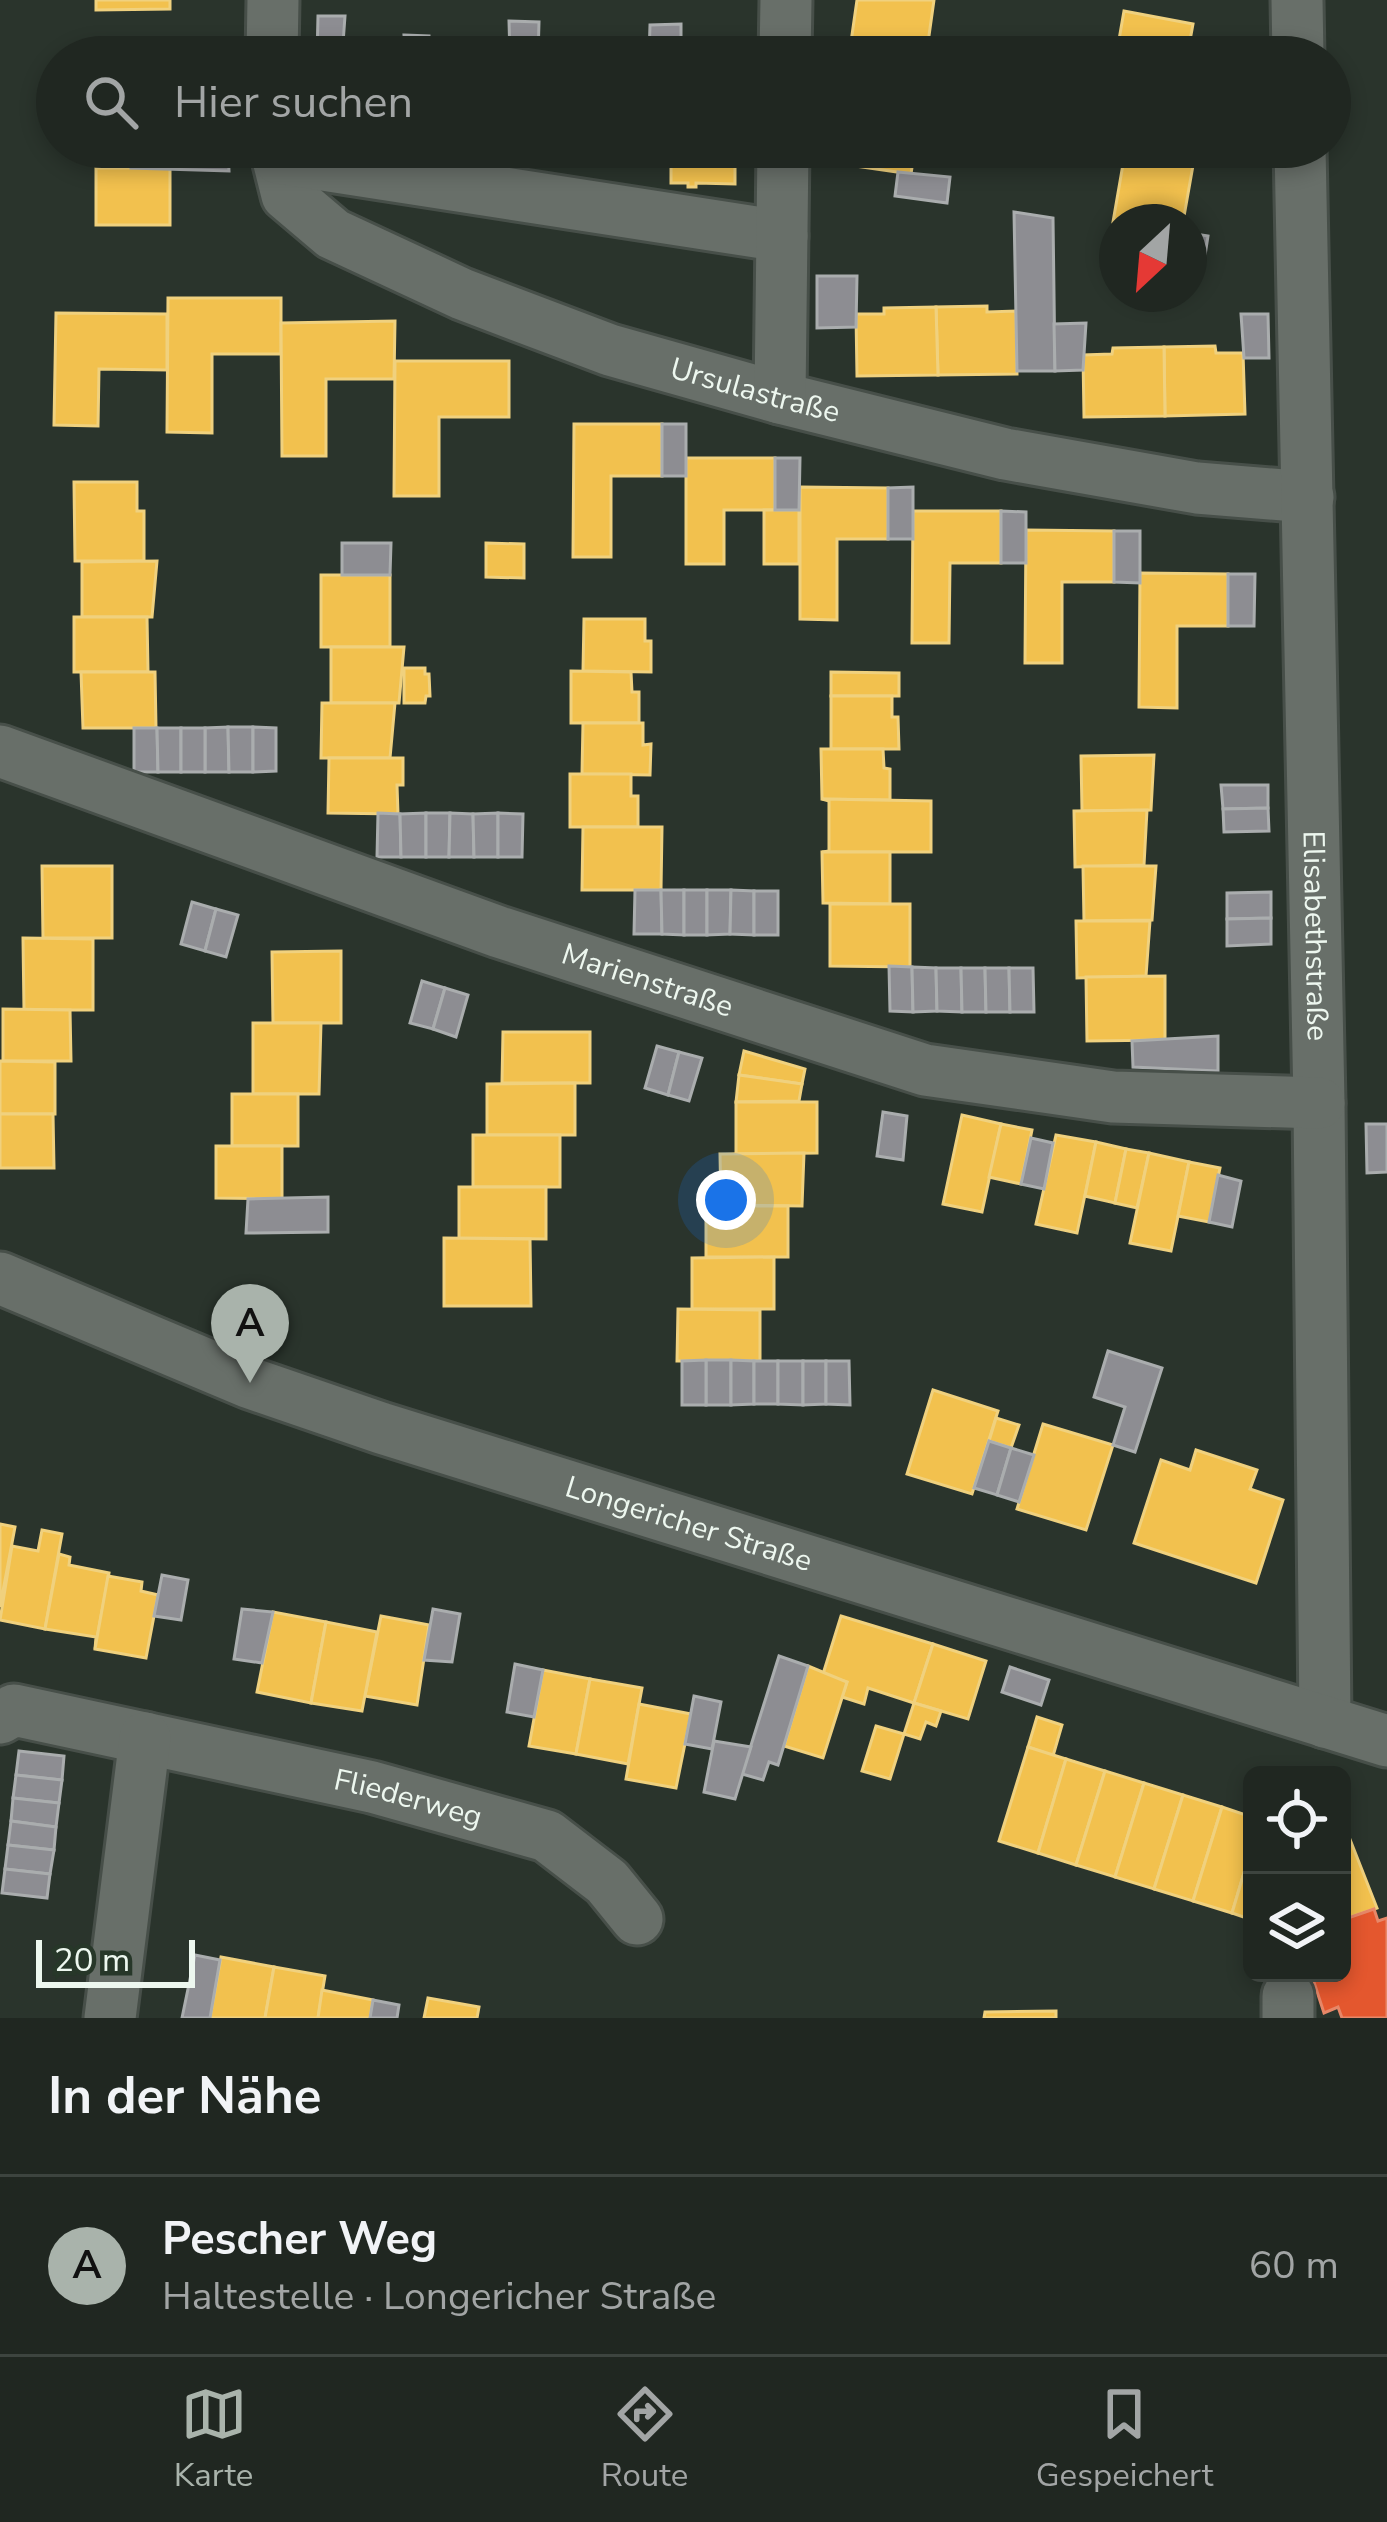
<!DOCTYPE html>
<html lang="de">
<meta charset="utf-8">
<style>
:root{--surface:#202721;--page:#2d332e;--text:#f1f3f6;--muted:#a2a5a5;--line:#3d443f;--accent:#a9b3ab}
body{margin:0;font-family:"Nunito Sans",sans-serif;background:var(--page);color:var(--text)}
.controls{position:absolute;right:36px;bottom:36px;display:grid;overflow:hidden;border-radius:18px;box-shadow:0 6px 18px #0003}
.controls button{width:108px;height:108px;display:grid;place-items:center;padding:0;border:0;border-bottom:3px solid var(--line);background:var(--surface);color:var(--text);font:60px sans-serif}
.compass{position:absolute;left:1099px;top:204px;width:108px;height:108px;border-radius:50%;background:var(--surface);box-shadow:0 6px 18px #0003;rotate:206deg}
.scale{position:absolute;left:36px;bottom:30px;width:159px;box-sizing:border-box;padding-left:12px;border:6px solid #edf7ef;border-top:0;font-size:33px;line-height:42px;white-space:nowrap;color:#edf7ef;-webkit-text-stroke:9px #273729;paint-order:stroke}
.you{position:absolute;left:726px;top:1200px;width:42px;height:42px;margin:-30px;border:9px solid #fff;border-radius:50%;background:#1a73e8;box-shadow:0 0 0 18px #1a73e833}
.badge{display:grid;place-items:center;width:78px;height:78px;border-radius:50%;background:var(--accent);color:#111;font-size:39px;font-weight:700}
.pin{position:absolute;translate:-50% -99px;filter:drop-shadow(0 3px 6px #0008)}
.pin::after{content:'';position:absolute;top:63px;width:42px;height:36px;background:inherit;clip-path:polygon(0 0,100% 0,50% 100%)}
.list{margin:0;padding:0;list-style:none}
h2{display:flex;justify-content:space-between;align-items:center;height:156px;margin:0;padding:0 48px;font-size:51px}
h2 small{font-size:39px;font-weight:400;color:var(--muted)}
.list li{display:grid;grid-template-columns:78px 1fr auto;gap:36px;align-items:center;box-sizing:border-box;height:180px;padding:0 48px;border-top:3px solid var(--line)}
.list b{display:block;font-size:45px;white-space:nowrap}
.list p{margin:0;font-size:39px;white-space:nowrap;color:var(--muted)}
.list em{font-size:39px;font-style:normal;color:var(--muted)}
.icon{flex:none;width:66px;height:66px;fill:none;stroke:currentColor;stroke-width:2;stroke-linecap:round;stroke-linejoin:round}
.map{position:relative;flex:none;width:1387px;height:2018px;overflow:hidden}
.search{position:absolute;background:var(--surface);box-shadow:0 6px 18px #0003;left:36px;right:36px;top:36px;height:132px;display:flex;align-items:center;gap:30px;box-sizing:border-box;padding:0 42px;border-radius:66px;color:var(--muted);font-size:45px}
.sheet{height:336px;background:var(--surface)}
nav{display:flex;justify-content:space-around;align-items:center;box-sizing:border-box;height:168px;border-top:3px solid var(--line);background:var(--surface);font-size:33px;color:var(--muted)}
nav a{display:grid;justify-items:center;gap:6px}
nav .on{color:var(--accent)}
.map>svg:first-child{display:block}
.homes{fill:#f2c14e;stroke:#f0d17e;stroke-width:3}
.shops{fill:#e4572e;stroke:#e78768;stroke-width:3}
.industry{fill:#8d8d92;stroke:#aaadae;stroke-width:3}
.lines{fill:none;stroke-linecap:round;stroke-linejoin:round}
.minor-casing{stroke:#474f49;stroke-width:57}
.minor{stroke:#686f69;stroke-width:51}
.labels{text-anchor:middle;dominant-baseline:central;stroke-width:12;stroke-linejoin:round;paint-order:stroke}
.street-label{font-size:30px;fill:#edf7ef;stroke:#273729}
</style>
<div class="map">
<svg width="1387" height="2018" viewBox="0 0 1387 2018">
<rect width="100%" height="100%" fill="#2a342c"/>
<g class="homes">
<polygon points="96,0 170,0 170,9 96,10"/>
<polygon points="857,0 934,0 926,57 850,49"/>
<polygon points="1124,11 1193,24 1187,57 1116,57"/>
<rect x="342" y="51" width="64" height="6"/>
<polygon points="562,147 626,147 625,166 562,166"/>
<polygon points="671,147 735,147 735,184 696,183 696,187 688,187 688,183 671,183"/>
<polygon points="836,147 915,147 911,174 834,163"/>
<polygon points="1126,147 1195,154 1183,222 1113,222"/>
<rect x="96" y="168" width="74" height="57"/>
<polygon points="168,298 281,298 281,354 212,354 212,433 167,432"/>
<polygon points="987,306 987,312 1016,311 1017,374 938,375 936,307"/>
<polygon points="936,307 938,375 857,376 856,314 884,314 884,308"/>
<polygon points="56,313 167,314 167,370 99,369 98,426 54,425"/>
<polygon points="395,321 394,379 326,379 326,456 282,456 281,323"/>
<polygon points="1215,346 1216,353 1243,353 1245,414 1165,416 1164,347"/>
<polygon points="1164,347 1165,416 1084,417 1083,355 1112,354 1113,348"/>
<polygon points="395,361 509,361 509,417 439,417 439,496 394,496"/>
<polygon points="574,424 662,424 662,476 611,476 611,557 573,557"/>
<polygon points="686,458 775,458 775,510 724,510 724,564 686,564"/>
<polygon points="74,482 137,482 137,511 144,511 144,561 75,561"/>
<polygon points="800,487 888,488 888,539 837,539 837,620 800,619"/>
<rect x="764" y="510" width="35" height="54"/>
<polygon points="913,511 1001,511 1001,563 950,563 949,643 912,643"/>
<polygon points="1026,530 1114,531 1114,582 1062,582 1062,663 1025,663"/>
<polygon points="486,543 524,544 524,578 486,577"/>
<polygon points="157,561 152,617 82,617 82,562"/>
<polygon points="1140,573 1228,574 1228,626 1177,626 1177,708 1139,707"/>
<rect x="321" y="575" width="69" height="72"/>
<polygon points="74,617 147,617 148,672 74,672"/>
<polygon points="584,619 645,619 645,641 651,641 651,672 583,671"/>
<polygon points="331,647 404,647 399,703 331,703"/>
<polygon points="404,668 425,668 425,674 429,674 430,696 426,696 425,703 404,703"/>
<polygon points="571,671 631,672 632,692 639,692 639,723 571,723"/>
<polygon points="81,672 155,672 156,728 83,728"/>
<polygon points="831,672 899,673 899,696 831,696"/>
<polygon points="831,696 892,696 892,717 898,717 899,749 831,749"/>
<polygon points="322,703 395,703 390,758 321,758"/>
<polygon points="583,723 643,723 643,745 651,744 650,775 582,774"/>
<polygon points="821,749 883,749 884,768 890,769 890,800 822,799"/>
<polygon points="1154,755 1151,810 1082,811 1081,756"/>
<polygon points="329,758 403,758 403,785 397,785 398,814 328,813"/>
<polygon points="570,774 631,774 631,796 638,796 638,827 570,827"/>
<polygon points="822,799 931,801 931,852 822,852 829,851 829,801"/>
<polygon points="1147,810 1144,865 1075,867 1074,811"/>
<polygon points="583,827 662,827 661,890 582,890"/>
<polygon points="822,852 890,852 890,904 823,903"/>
<polygon points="42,866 112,866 112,938 43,938"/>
<polygon points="1083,866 1156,866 1152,920 1084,921"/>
<polygon points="830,904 910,904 910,967 830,966"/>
<polygon points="1076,921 1150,921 1146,976 1077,978"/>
<polygon points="23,938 93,939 93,1010 24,1010"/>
<polygon points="341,951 341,1023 273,1023 272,952"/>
<polygon points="1165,976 1165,1040 1087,1041 1086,977"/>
<polygon points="3,1009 70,1010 71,1061 3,1061"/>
<polygon points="253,1023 321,1023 319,1094 253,1094"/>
<polygon points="503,1032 590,1032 590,1083 502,1083"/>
<polygon points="744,1051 805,1069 802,1084 739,1075"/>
<polygon points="0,1061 55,1062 55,1114 0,1114"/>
<polygon points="739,1075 802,1084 799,1101 736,1102"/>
<polygon points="575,1083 575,1135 487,1135 487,1084"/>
<rect x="232" y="1094" width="66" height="52"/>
<polygon points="736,1102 817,1102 817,1153 736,1154"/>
<polygon points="0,1114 53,1114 54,1168 0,1168"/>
<polygon points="962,1115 1001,1124 982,1212 943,1204"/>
<polygon points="1001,1124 1032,1130 1021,1184 989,1177"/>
<rect x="473" y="1135" width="87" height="52"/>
<polygon points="1056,1135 1096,1142 1077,1233 1036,1224"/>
<polygon points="1096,1142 1126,1149 1115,1203 1085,1196"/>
<polygon points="216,1146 282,1146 282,1199 216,1198"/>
<polygon points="1126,1149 1149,1153 1137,1208 1115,1203"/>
<polygon points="804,1153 802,1206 721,1205 720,1154"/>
<polygon points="1149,1153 1189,1162 1171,1251 1130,1243"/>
<polygon points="1189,1162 1220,1168 1209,1222 1178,1216"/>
<polygon points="459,1187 546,1187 546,1239 459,1238"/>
<rect x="706" y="1206" width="82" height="51"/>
<polygon points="444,1238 530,1239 531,1306 444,1306"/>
<polygon points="774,1257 774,1309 692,1309 692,1258"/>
<polygon points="678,1309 760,1310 760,1361 677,1361"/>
<polygon points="933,1390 998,1411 972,1494 907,1474"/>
<polygon points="996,1418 1019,1425 1011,1448 989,1441"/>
<polygon points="1043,1424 1113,1445 1086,1530 1017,1509"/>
<polygon points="1196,1450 1257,1470 1250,1489 1283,1500 1256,1583 1134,1543 1161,1460 1190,1470"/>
<polygon points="0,1524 15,1527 0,1607"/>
<polygon points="42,1530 62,1534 45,1629 0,1620 12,1546 38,1551"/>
<polygon points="59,1554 70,1557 69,1565 109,1573 95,1649 96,1637 45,1629"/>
<polygon points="108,1576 142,1582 141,1591 158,1595 146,1658 95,1649"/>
<polygon points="273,1612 326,1622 311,1703 257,1692"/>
<polygon points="381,1616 429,1625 417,1705 365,1696"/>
<polygon points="841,1616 933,1644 914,1703 868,1688 864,1704 842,1697 847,1682 823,1674"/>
<polygon points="326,1622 377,1632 362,1711 311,1703"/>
<polygon points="933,1644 986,1661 968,1719 914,1703"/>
<polygon points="808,1666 847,1682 823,1758 784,1746"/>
<polygon points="543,1670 590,1679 576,1754 529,1746"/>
<polygon points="590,1679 642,1688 628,1764 576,1754"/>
<polygon points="914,1703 941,1711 936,1726 926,1722 920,1739 904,1734"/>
<polygon points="639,1704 691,1714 676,1788 626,1779"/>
<polygon points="1037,1717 1062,1725 1053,1756 1028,1747"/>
<polygon points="876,1726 904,1734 890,1779 862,1771"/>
<polygon points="1028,1747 1066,1759 1038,1853 999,1841"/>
<polygon points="1066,1759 1105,1771 1076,1865 1038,1853"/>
<polygon points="1105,1771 1144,1783 1115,1877 1076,1865"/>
<polygon points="1144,1783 1183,1795 1154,1889 1115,1877"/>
<polygon points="1183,1795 1222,1807 1193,1901 1154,1889"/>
<polygon points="1222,1807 1252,1817 1252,1846 1232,1913 1193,1901"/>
<polygon points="1342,1819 1377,1908 1342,1920"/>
<polygon points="1252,1846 1252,1920 1232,1913"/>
<polygon points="221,1957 274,1967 265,2018 210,2018"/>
<polygon points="274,1967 325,1976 318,2018 265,2018"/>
<polygon points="322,1990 373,2000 370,2018 318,2018"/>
<polygon points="428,1998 479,2007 477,2018 424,2018"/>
<polygon points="1056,2011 1056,2018 984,2018 985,2012"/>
</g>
<polygon class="shops" points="1374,1909 1378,1921 1387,1918 1387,2018 1342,2018 1338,2007 1324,2013 1311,1973 1342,1973 1342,1920"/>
<g class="industry">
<polygon points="318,16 345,16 342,57 317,57"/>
<polygon points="509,21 539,22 538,57 510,57"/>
<polygon points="681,24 681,57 649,57 650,25"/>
<polygon points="404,35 429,36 429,57 406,57"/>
<polygon points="625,42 650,43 649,57 625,57"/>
<polygon points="132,147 228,147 229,171 131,168"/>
<polygon points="898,172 950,177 947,203 895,196"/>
<polygon points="1014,212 1053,218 1055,371 1017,371"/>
<polygon points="1189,233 1208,236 1204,262 1189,259"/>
<polygon points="817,276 857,276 856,327 817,328"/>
<polygon points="1241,314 1268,314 1269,358 1244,358"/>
<polygon points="1086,323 1083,370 1055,371 1054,324"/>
<rect x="662" y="424" width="24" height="52"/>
<polygon points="775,458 800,458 799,510 775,510"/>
<polygon points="913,487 913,539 888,539 888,488"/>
<polygon points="1001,511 1026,512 1026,563 1001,563"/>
<polygon points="1114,531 1140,531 1140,583 1114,582"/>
<polygon points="342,543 391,543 390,575 342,575"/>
<polygon points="1228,574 1255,574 1254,626 1228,626"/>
<polygon points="228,727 229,772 205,772 205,728"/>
<polygon points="228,727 253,727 253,772 229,772"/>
<polygon points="253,727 276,728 276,771 253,772"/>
<polygon points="134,728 157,728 158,772 134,772"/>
<polygon points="157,728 181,728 181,772 158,772"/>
<rect x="181" y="728" width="24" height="44"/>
<polygon points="1221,785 1268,785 1268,808 1223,809"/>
<polygon points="1268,808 1269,831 1224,832 1223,809"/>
<polygon points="378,813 400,814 401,857 377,857"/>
<polygon points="426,813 426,857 401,857 400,814"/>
<polygon points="426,813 450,813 449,857 426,857"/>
<polygon points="450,813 473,814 474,857 449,857"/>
<polygon points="498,813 498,857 474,857 473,814"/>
<polygon points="498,813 523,814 522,857 498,857"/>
<polygon points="635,890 661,890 662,934 634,934"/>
<polygon points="661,890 684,890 684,935 662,934"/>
<rect x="684" y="890" width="23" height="45"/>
<polygon points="707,890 731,890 730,934 707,935"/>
<polygon points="731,890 754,891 754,935 730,934"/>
<rect x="754" y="891" width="24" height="44"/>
<polygon points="1271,892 1271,918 1227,919 1227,893"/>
<polygon points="192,902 216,909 205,951 181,944"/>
<polygon points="216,909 238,915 226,957 205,951"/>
<polygon points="1271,918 1271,944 1227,946 1227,919"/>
<polygon points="889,966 912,967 913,1012 890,1011"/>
<polygon points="912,967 936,968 937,1011 913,1012"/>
<polygon points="936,968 961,968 962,1012 937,1011"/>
<polygon points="961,968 985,968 986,1012 962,1012"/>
<polygon points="985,968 1009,968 1010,1012 986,1012"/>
<polygon points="1009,968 1033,968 1034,1012 1010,1012"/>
<polygon points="422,981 445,988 433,1029 410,1023"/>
<polygon points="445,988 468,995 456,1037 433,1029"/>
<polygon points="1218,1036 1218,1071 1133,1067 1132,1041"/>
<polygon points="657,1046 679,1052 668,1095 645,1088"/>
<polygon points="679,1052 702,1058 689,1101 668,1095"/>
<polygon points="883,1112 907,1116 903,1160 877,1156"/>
<polygon points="1366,1124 1387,1124 1387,1172 1367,1173"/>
<polygon points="1031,1138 1053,1143 1044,1189 1021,1184"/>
<polygon points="1218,1175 1241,1181 1232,1227 1209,1222"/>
<polygon points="328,1197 328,1232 246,1233 248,1199"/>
<polygon points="1108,1351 1162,1368 1135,1452 1113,1445 1125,1407 1094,1397"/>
<rect x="706" y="1360" width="25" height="45"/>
<polygon points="706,1360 706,1405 682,1405 682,1361"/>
<polygon points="731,1360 754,1361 754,1404 731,1405"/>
<rect x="754" y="1361" width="24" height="43"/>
<polygon points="778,1361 803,1361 803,1405 778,1404"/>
<polygon points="803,1361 826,1361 826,1404 803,1405"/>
<polygon points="826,1361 849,1361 850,1405 826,1404"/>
<polygon points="989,1441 1011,1448 997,1495 974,1488"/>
<polygon points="1011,1448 1034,1455 1019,1502 997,1495"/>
<polygon points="162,1575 188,1580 181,1620 154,1616"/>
<polygon points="242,1609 273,1612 262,1663 234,1659"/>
<polygon points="433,1609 460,1614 452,1662 424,1660"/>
<polygon points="779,1656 808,1666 778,1765 769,1762 763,1780 742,1774"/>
<polygon points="515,1664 543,1670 534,1717 507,1712"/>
<polygon points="1010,1667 1049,1680 1041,1705 1002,1692"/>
<polygon points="694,1696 721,1702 712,1749 685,1744"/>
<polygon points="714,1741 751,1747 735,1799 704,1792"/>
<polygon points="19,1751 64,1756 62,1780 16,1775"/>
<polygon points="16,1775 62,1780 59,1803 13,1798"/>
<polygon points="13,1798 59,1803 56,1827 11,1821"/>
<polygon points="11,1821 56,1827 54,1850 8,1845"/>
<polygon points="8,1845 54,1850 50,1874 5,1869"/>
<polygon points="5,1869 50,1874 47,1898 2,1893"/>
<polygon points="195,1955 220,1960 210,2018 182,2018"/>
<polygon points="373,2000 399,2005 397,2018 370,2018"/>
</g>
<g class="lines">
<g class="minor-casing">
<g id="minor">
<polyline points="1297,0 1298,57"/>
<polyline points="272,57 273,0"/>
<polyline points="785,57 786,0"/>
<path id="s1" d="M275,147L287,195L333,234L462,294L610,350L780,398L1005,454L1197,488L1308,497"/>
<path id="s2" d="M1300,147L1319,1103L1325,1722"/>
<polyline points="278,158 782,236"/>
<polyline points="780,398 783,147"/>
<path id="s3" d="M0,751L499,932L925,1070L1113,1097L1319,1103"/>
<path id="s4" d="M0,1278L250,1383L381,1428L1387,1741"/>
<path id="s5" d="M0,1718L14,1710L372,1787L547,1836L607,1882L637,1919"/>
<polyline points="1288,1996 1288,2018"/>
<polyline points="110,2018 145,1738"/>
</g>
</g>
<use href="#minor" class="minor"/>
</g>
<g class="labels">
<g class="street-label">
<text stroke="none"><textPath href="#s1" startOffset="561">Ursulastraße</textPath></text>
<text stroke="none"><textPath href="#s2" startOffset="789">Elisabethstraße</textPath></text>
<text stroke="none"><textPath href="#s3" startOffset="687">Marienstraße</textPath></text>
<text stroke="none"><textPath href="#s4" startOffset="732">Longericher Straße</textPath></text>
<text stroke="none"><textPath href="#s5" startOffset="420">Fliederweg</textPath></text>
</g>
</g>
</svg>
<div class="controls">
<button><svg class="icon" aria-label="locate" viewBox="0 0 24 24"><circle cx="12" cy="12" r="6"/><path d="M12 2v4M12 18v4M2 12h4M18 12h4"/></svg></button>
<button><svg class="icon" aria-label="layers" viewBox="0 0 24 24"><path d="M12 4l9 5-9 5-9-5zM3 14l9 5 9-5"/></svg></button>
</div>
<svg class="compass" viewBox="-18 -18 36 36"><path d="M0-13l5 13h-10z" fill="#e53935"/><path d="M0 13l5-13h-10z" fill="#a2a5a5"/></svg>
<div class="scale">20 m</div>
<div class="you"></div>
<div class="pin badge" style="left:250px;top:1383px">A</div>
<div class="search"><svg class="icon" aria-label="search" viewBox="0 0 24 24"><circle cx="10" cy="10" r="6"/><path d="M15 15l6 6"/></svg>Hier suchen</div>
</div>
<section class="sheet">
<h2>In der Nähe<small></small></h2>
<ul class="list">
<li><span class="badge">A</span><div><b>Pescher Weg</b><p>Haltestelle · Longericher Straße</p></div><em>60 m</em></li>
</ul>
</section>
<nav>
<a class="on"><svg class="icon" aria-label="map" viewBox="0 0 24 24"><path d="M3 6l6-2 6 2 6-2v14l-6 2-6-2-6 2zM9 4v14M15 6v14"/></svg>Karte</a>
<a><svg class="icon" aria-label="directions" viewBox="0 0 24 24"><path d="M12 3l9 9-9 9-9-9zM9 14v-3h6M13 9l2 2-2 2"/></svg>Route</a>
<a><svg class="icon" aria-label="saved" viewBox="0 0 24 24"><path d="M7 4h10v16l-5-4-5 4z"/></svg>Gespeichert</a>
</nav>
